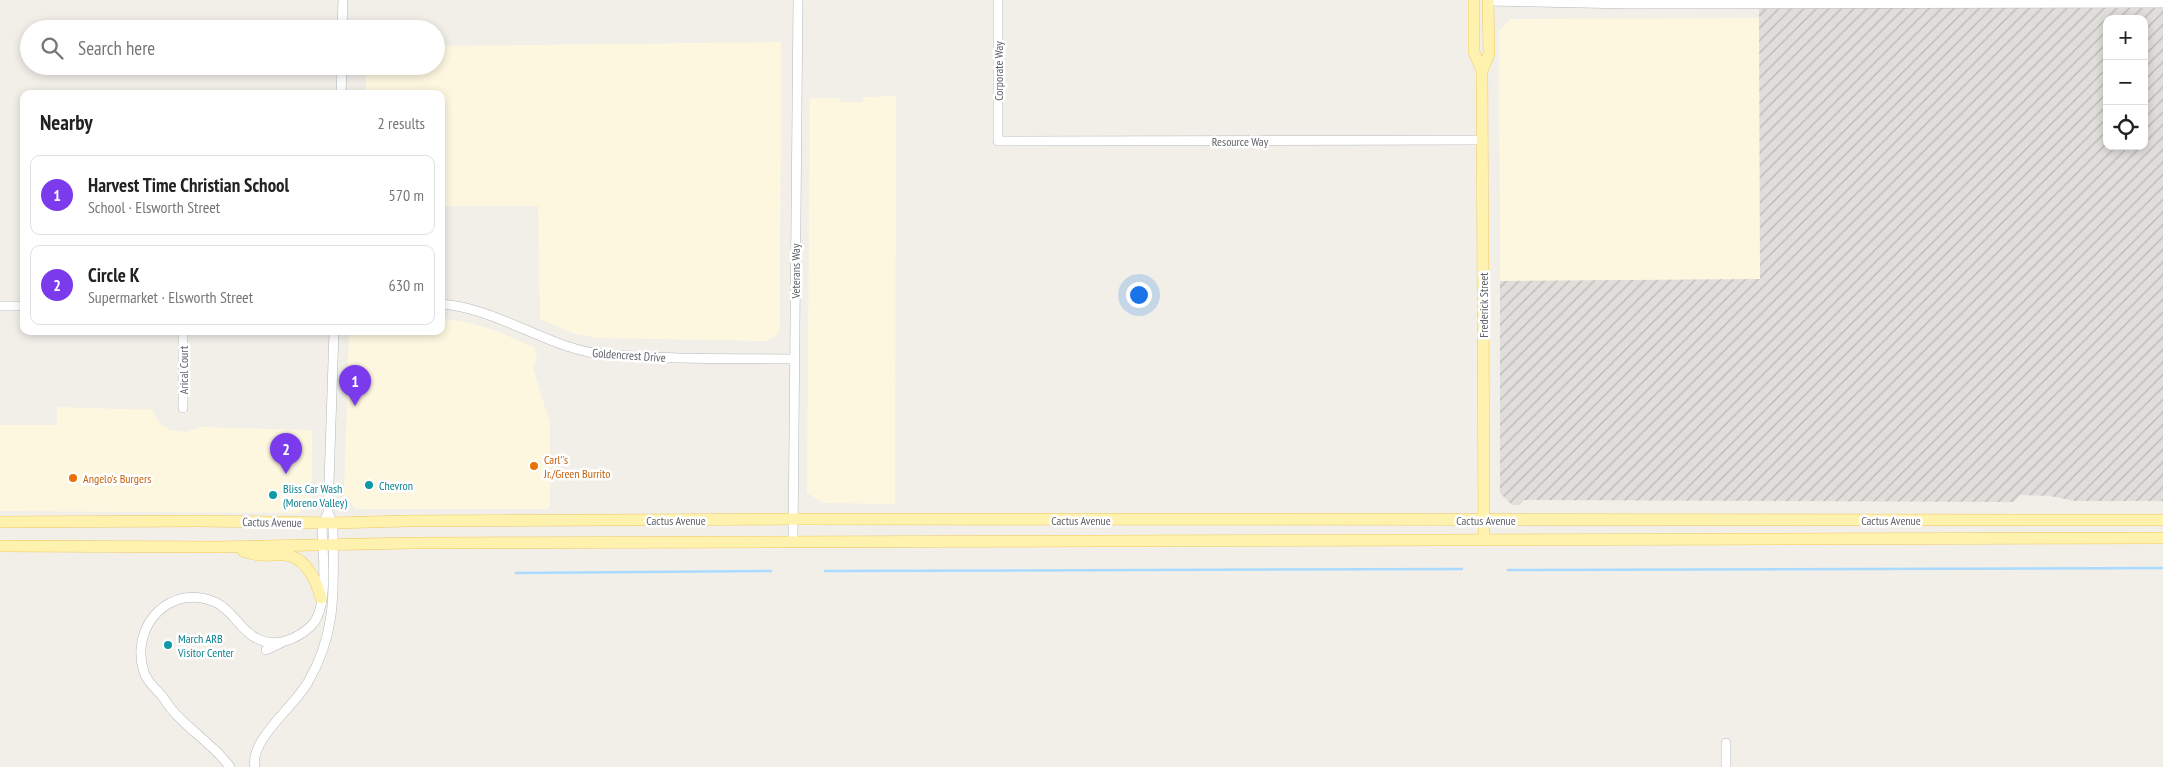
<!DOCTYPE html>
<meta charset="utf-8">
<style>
:root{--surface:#fff;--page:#f2f2f2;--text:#222;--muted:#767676;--line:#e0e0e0;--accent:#7c3aed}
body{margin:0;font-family:"PT Sans Narrow",sans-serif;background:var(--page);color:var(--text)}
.controls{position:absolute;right:15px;top:15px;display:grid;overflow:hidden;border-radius:10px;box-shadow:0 2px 8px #0003}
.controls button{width:45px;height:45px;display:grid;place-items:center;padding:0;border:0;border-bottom:1px solid var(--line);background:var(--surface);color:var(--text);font:25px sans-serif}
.you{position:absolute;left:1138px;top:294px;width:18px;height:18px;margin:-12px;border:4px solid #fff;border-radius:50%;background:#1a73e8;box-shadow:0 0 0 8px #1a73e833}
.badge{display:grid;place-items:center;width:32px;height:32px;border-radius:50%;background:var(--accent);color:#fff;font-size:16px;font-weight:700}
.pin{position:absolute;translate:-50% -41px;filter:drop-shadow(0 1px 2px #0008)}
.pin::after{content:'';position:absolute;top:26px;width:18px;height:15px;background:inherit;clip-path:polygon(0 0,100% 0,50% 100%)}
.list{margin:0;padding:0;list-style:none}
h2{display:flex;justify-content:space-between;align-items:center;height:65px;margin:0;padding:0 20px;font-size:21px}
h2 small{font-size:16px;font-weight:400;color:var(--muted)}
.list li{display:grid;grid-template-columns:32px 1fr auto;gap:15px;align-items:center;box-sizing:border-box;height:80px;margin:0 10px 10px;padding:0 10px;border:1px solid var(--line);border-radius:10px}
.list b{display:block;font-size:19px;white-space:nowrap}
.list p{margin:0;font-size:16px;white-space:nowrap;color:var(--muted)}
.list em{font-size:16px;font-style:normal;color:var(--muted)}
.icon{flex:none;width:28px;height:28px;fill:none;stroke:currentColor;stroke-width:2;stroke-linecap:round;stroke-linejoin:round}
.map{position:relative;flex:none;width:2163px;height:767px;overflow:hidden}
.search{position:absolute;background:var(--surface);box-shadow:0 2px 8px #0003;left:20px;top:20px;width:425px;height:55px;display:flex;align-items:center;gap:12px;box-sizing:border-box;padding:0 18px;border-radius:28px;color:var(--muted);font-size:19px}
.panel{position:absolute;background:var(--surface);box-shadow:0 2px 8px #0003;left:20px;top:90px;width:425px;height:245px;border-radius:10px}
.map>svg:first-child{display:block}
.commercial{fill:#fef7e0}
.industrial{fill:url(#industrial-furrows);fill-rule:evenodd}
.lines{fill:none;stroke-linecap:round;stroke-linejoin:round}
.stream{stroke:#aadaff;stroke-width:2.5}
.minor-casing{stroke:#b5b8bc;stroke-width:10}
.major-casing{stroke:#f2c960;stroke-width:12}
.minor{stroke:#fff;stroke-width:9}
.major{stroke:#fff2af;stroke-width:11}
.food-dot{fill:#e8710a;stroke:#fff;stroke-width:2}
.culture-dot{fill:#0f9aa8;stroke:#fff;stroke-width:2}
.labels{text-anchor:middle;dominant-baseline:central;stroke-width:5;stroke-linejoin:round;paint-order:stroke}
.street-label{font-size:12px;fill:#5f6368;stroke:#fff}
.food-label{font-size:12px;fill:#c56008;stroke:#fff;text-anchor:start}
.culture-label{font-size:12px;fill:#0d838f;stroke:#fff;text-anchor:start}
</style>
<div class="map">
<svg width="2163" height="767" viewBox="0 0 2163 767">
<defs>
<pattern id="industrial-furrows" width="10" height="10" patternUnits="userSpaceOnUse" patternTransform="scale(1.25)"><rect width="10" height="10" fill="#e0deda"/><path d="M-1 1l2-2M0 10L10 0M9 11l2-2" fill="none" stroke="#b9b8b5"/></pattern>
</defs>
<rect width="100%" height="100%" fill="#f1efe8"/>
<g class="commercial">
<polygon points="1759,18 1760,280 1500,281 1499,31 1510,19"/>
<polygon points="781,42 780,330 774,337 766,341 599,338 575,334 540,319 538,206 441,206 441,94 366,94 366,66 436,66 436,46"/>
<polygon points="896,96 895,504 823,503 807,493 810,98 840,98 840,102 863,102 863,97"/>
<polygon points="441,318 466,322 494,330 534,347 537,356 533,368 535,375 550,423 550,505 547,509 356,509 344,495 349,331 441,331"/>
<polygon points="57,407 152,410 160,424 170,430 187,432 201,427 312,430 312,500 299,513 0,511 0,425 57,425"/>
</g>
<path class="industrial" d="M1759,0H2163V501H2075L2050,496L2020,495L2014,502L1524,500L1519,505H1512L1500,493V281L1760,279ZM2107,19H2144V146H2107Z"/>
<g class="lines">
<g class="stream">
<polyline points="1508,570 2163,568"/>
<polyline points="825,571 1462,569"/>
<polyline points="516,573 771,571"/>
</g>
<g class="minor-casing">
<g id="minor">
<polyline points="998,0 998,141 1483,140"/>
<polyline points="1488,1 1629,4 2163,3"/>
<polyline points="342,29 343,0"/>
<polyline points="341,94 342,66"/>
<path d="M441,304C495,308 540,343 593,353C606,355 621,355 635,356C688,360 741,358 795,359"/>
<polyline points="0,306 24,306"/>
<polyline points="183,408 183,331"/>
<polyline points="793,542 798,0"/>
<polyline points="266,650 281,643"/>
<polyline points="1726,743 1726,767"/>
<path d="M230,767C213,743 186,729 169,706C166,703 165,699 162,696C156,689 147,682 144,672C129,627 170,581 217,603C233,611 240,630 256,638C275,649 297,639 311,626C327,611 324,566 323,545C323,539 321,529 323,523C324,519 327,516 328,513"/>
<path d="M255,767C249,740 295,706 308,682C339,629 333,583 333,523L328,513L334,331"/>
</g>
</g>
<g class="major-casing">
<g id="major">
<polyline points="1474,0 1474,52 1482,71 1484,539"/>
<polyline points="1482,71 1489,54 1488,0"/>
<polyline points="0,522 197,521 333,523 405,521 794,519 2163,520"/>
<polyline points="0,546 219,547 411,543 2163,538"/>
<path d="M243,551C249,553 256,555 262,555C270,556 278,554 286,555C307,558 316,580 321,598"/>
</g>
</g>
<use href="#minor" class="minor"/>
<use href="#major" class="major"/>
</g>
<g class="food-dot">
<circle cx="534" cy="466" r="5"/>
<circle cx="73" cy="478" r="5"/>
</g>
<g class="culture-dot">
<circle cx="369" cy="485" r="5"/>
<circle cx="273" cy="495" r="5"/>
<circle cx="168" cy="645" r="5"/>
</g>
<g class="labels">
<g class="street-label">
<text transform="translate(998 71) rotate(-90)">Corporate Way</text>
<text x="1240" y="141">Resource Way</text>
<text transform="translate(795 271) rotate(-90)">Veterans Way</text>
<text transform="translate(1483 305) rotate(-90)">Frederick Street</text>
<text transform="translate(629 355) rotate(4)">Goldencrest Drive</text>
<text transform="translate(183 370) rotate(-90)">Arical Court</text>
<text x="676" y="520">Cactus Avenue</text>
<text x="1081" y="520">Cactus Avenue</text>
<text x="1486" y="520">Cactus Avenue</text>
<text x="1891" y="520">Cactus Avenue</text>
<text transform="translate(272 522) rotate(1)">Cactus Avenue</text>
</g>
<g class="food-label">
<text x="544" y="459">Carl''s<tspan x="544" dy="14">Jr./Green Burrito</tspan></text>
<text x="83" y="478">Angelo's Burgers</text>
</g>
<g class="culture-label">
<text x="379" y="485">Chevron</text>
<text x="283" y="488">Bliss Car Wash<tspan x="283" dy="14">(Moreno Valley)</tspan></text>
<text x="178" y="638">March ARB<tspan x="178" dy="14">Visitor Center</tspan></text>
</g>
</g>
</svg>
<div class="controls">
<button>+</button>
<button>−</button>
<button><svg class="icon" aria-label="locate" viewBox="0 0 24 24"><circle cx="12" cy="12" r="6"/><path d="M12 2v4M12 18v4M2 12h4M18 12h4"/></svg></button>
</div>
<div class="you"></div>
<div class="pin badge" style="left:355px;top:406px">1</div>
<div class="pin badge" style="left:286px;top:474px">2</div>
<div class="search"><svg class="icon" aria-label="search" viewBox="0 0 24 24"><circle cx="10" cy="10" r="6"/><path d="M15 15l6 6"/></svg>Search here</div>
<section class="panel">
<h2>Nearby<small>2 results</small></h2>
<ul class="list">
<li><span class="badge">1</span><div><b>Harvest Time Christian School</b><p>School · Elsworth Street</p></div><em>570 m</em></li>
<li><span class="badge">2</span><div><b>Circle K</b><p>Supermarket · Elsworth Street</p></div><em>630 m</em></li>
</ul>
</section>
</div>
